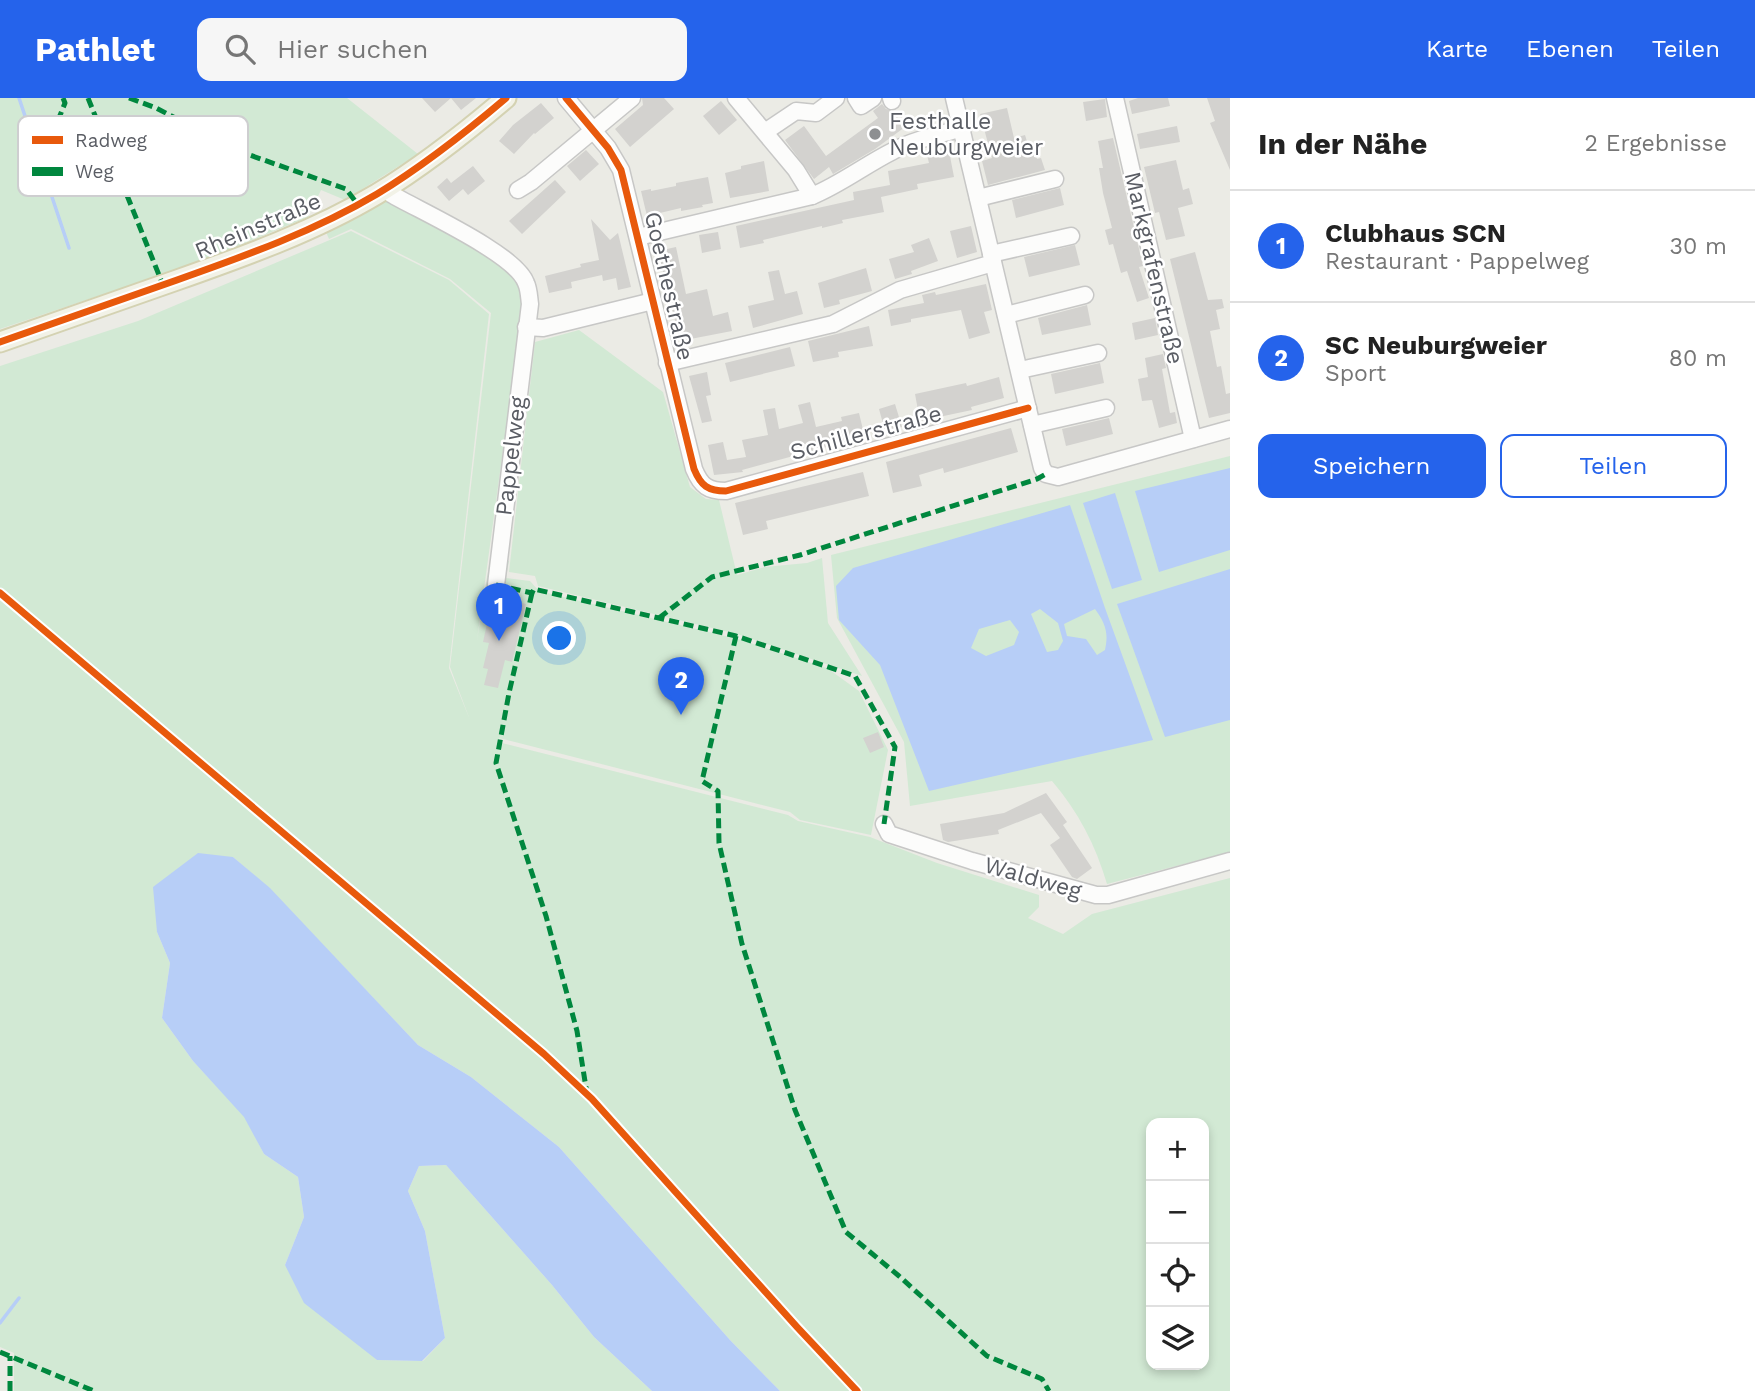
<!DOCTYPE html>
<html lang="de">
<meta charset="utf-8">
<style>
:root{--surface:#fff;--page:#f6f6f6;--text:#222;--muted:#767676;--line:#e0e0e0;--accent:#2563eb}
body{margin:0;font-family:"Work Sans",sans-serif;background:var(--page);color:var(--text)}
.controls{position:absolute;right:21px;bottom:21px;display:grid;overflow:hidden;border-radius:14px;box-shadow:0 4px 10px #0003}
.controls button{width:63px;height:63px;display:grid;place-items:center;padding:0;border:0;border-bottom:2px solid var(--line);background:var(--surface);color:var(--text);font:35px sans-serif}
.you{position:absolute;left:560px;top:541px;width:24px;height:24px;margin:-18px;border:5px solid #fff;border-radius:50%;background:#1a73e8;box-shadow:0 0 0 10px #1a73e833}
.badge{display:grid;place-items:center;width:46px;height:46px;border-radius:50%;background:var(--accent);color:#fff;font-size:23px;font-weight:700}
.pin{position:absolute;translate:-50% -58px;filter:drop-shadow(0 2px 4px #0008)}
.pin::after{content:'';position:absolute;top:37px;width:24px;height:21px;background:inherit;clip-path:polygon(0 0,100% 0,50% 100%)}
.list{margin:0;padding:0;list-style:none}
h2{display:flex;justify-content:space-between;align-items:center;height:91px;margin:0;padding:0 28px;font-size:30px}
h2 small{font-size:23px;font-weight:400;color:var(--muted)}
.list li{display:grid;grid-template-columns:46px 1fr auto;gap:21px;align-items:center;box-sizing:border-box;height:112px;padding:0 28px;border-top:2px solid var(--line)}
.list b{display:block;font-size:26px;white-space:nowrap}
.list p{margin:0;font-size:23px;white-space:nowrap;color:var(--muted)}
.list em{font-size:23px;font-style:normal;color:var(--muted)}
.actions{display:flex;gap:14px;padding:21px 28px}
.actions a{flex:1;padding:16px 0;border:2px solid var(--accent);border-radius:14px;text-align:center;font-size:24px;color:var(--accent)}
.actions .main{background:var(--accent);color:#fff}
.icon{flex:none;width:38px;height:38px;fill:none;stroke:currentColor;stroke-width:2;stroke-linecap:round;stroke-linejoin:round}
.map{position:relative;flex:none;width:1230px;height:1293px;overflow:hidden}
header{display:flex;align-items:center;gap:42px;box-sizing:border-box;height:98px;padding:0 35px;background:var(--accent);color:#fff}
header strong{font-size:33px}
nav{display:flex;gap:38px;margin-inline-start:auto;font-size:24px}
.search{width:490px;height:63px;background:var(--page);display:flex;align-items:center;gap:18px;box-sizing:border-box;padding:0 24px;border-radius:14px;color:var(--muted);font-size:26px}
main{display:flex}
aside{flex:1;background:var(--surface)}
.map>svg:first-child{display:block}
.green{fill:#d2e9d4;fill-rule:evenodd}
.water{fill:#b7cef7;fill-rule:evenodd}
.lines{fill:none;stroke-linecap:round;stroke-linejoin:round}
.stream{stroke:#b7cef7;stroke-width:3.5}
.building{fill:#d3d2cf}
.minor-casing{stroke:#c7c7c6;stroke-width:19}
.major-casing{stroke:#d4d2b2;stroke-width:23}
.minor{stroke:#fcfcfb;stroke-width:16}
.major{stroke:#f2f2e7;stroke-width:19}
.quiet{stroke:#00873e;stroke-width:5;stroke-dasharray:10 5;stroke-linecap:butt}
.cycleway-casing{stroke:#fff;stroke-width:11}
.cycleway{stroke:#e8590c;stroke-width:7}
.poi-dot{fill:#8d8f91;stroke:#fff;stroke-width:2.5}
.labels{text-anchor:middle;dominant-baseline:central;stroke-width:5;stroke-linejoin:round;paint-order:stroke}
.poi-label{font-size:23px;fill:#5a5d64;stroke:#fff;text-anchor:start}
.street-label{font-size:23px;fill:#5a5d64;stroke:#fff}
.key{fill:#fff;stroke:#ceced0;stroke-width:2}
.key-label{font-size:19px;fill:#5a5d64}
</style>
<header>
<strong>Pathlet</strong>
<div class="search"><svg class="icon" aria-label="search" viewBox="0 0 24 24"><circle cx="10" cy="10" r="6"/><path d="M15 15l6 6"/></svg>Hier suchen</div>
<nav><a>Karte</a><a>Ebenen</a><a>Teilen</a></nav>
</header>
<main>
<div class="map">
<svg width="1230" height="1293" viewBox="0 0 1230 1293">
<rect width="100%" height="100%" fill="#ebebe5"/>
<g class="green">
<polygon points="0,0 347,0 418,56 345,102 321,92 308,119 196,165 0,231"/>
<path d="M383,102C413,116 505,156 519,184C522,190 522,199 523,206L477,542L490,461L509,463L506,480L530,483L539,493L738,541L827,570L859,593L888,652L871,737L800,722L790,714L499,640L498,644L788,717L798,723L870,739L937,765L1039,797V809L1028,820L1063,836L1092,816L1230,780V1293H780L730,1242L559,1049L471,979L418,947L270,791L233,759L157,834L170,865L162,920L193,963L245,1019L264,1056L298,1079L304,1119L285,1167L377,1262L423,1263L445,1240L425,1133L408,1093L419,1068L446,1067L552,1187L594,1239L652,1293H14V1255L0,1249V268L138,223L351,133L449,182L489,216L449,570L470,622L450,569L491,215L450,181L351,131L329,141L326,134ZM1151,1025H1204V1267H1151Z"/>
<polygon points="579,232 663,294 690,389 706,401 719,402 737,477 765,469 807,465 822,460 828,525 862,578 737,536 538,488 535,478 509,474 535,244"/>
<path d="M1230,358V754L1107,786C1096,748 1078,713 1052,683L910,708L904,644L837,520L831,457Z"/>
</g>
<g class="water">
<polygon points="1230,370 1230,452 1159,474 1135,393"/>
<polygon points="1115,395 1142,482 1112,491 1083,405"/>
<path d="M1070,407L1105,510L1153,642L929,693L880,567L839,522L836,488L853,470ZM1040,511L1058,525L1063,543L1058,552L1047,554L1031,516ZM1095,511C1105,525 1109,534 1105,552L1097,557L1086,541L1067,538L1064,526ZM1010,522L1019,534L1014,547L986,558L971,550L979,531Z"/>
<polygon points="1230,471 1230,622 1165,639 1117,506"/>
<polygon points="198,755 233,759 270,790 418,947 471,979 559,1049 730,1242 780,1293 652,1293 594,1239 552,1187 446,1067 419,1068 408,1093 425,1133 445,1240 422,1263 377,1262 304,1205 285,1167 304,1119 298,1079 264,1056 244,1019 193,963 162,920 170,865 157,834 153,789"/>
</g>
<g class="lines">
<g class="stream">
<polyline points="19,0 69,150"/>
<polyline points="0,1225 19,1200"/>
</g>
</g>
<g class="building">
<polygon points="422,0 476,0 461,12 451,0 435,14"/>
<polygon points="642,0 664,0 674,11 630,49 615,31 643,7"/>
<polygon points="1138,0 1168,0 1170,8 1132,16 1129,3"/>
<polygon points="1207,0 1230,0 1230,72 1210,25 1215,23"/>
<polygon points="1105,1 1107,19 1086,23 1083,4"/>
<polygon points="721,3 737,22 719,37 703,18"/>
<polygon points="541,5 554,20 535,36 534,35 514,56 499,43 513,27"/>
<polygon points="882,6 886,11 893,13 905,29 875,51 833,76 829,69 814,81 785,42 804,28 826,58 878,20 873,13"/>
<polygon points="1007,10 1014,40 1025,37 1029,50 1034,49 1037,61 1041,60 1045,72 988,87 982,63 992,60 980,16"/>
<polygon points="1177,28 1180,44 1140,51 1137,36"/>
<polygon points="1113,40 1143,168 1139,169 1149,200 1137,204 1127,173 1121,175 1113,146 1109,147 1105,132 1112,130 1103,95 1099,70 1103,70 1098,43"/>
<polygon points="586,52 599,66 580,83 567,68"/>
<polygon points="949,53 954,79 917,86 918,91 881,99 884,114 842,122 843,125 822,130 822,128 763,142 764,145 740,150 736,128 854,102 853,94 890,87 888,73 929,65 927,57"/>
<polygon points="1176,62 1183,92 1189,90 1193,106 1178,110 1185,138 1166,142 1159,114 1155,115 1144,69"/>
<polygon points="764,63 769,93 730,100 725,75 741,71 741,68"/>
<polygon points="473,68 485,83 468,97 463,91 449,103 437,89 447,80 451,85"/>
<polygon points="708,79 713,105 702,107 703,109 681,113 681,110 647,118 641,93 651,91 651,93 676,88 676,85"/>
<polygon points="555,82 566,94 522,136 509,123"/>
<polygon points="1060,90 1064,107 1016,120 1012,102"/>
<polygon points="591,121 610,142 618,135 631,189 618,192 616,180 603,183 602,177 571,184 572,190 549,195 545,178 581,169 580,166 599,162"/>
<polygon points="971,128 977,154 957,160 950,133"/>
<polygon points="718,134 721,151 702,155 699,137"/>
<polygon points="929,140 938,163 911,173 912,176 895,181 889,161 914,154 911,147"/>
<polygon points="1075,147 1080,167 1029,179 1024,159"/>
<polygon points="676,149 686,196 707,191 713,218 728,214 732,233 680,243 658,153"/>
<polygon points="1195,154 1208,202 1222,201 1224,210 1216,212 1220,231 1210,233 1217,269 1221,268 1226,296 1230,295 1230,315 1209,320 1170,161"/>
<polygon points="866,170 872,193 839,202 840,206 824,210 818,185"/>
<polygon points="779,172 785,196 797,193 803,216 753,230 748,208 774,202 768,174"/>
<polygon points="986,186 992,212 984,214 990,235 969,241 961,212 911,221 911,224 891,228 888,212 924,205 922,197 935,194 936,197"/>
<polygon points="1087,207 1091,227 1042,237 1038,220"/>
<polygon points="1155,220 1158,237 1135,242 1132,225"/>
<polygon points="869,228 873,248 838,254 839,259 813,264 808,243"/>
<polygon points="790,249 795,268 730,284 725,265"/>
<polygon points="1163,256 1166,270 1162,271 1170,315 1175,314 1177,325 1159,330 1152,302 1142,303 1138,281 1148,279 1145,260"/>
<polygon points="1100,265 1104,285 1055,296 1051,276"/>
<polygon points="707,274 711,297 706,298 712,323 702,325 689,278"/>
<polygon points="999,279 1004,300 971,309 972,312 920,323 915,296 966,285 967,288"/>
<polygon points="810,304 816,329 842,323 841,319 859,315 865,340 863,341 863,343 854,346 853,343 834,347 742,372 743,374 714,377 708,347 723,344 727,362 746,359 742,342 768,337 763,312 775,310 779,331 803,325 798,307"/>
<polygon points="895,306 902,329 885,333 879,311"/>
<polygon points="1109,320 1113,336 1066,348 1062,331"/>
<polygon points="1011,330 1018,354 944,375 943,370 919,377 922,388 893,395 886,364"/>
<polygon points="863,374 869,398 766,423 768,431 743,437 735,405"/>
<polygon points="503,501 526,506 512,564 505,562 498,590 484,587 488,571 483,570 489,545 483,544 489,517 499,520"/>
<polygon points="878,634 884,649 870,655 863,640"/>
<polygon points="1046,695 1067,724 1063,727 1092,770 1077,781 1072,779 1050,747 1060,740 1041,715 998,732 999,736 948,744 943,742 940,726 1004,715"/>
</g>
<g class="lines">
<g class="minor-casing">
<g id="minor">
<path d="M566,0L608,50L621,72L694,371C701,388 708,393 726,393L1028,310"/>
<polyline points="736,0 796,72 812,98"/>
<polyline points="856,0 861,8 873,0"/>
<polyline points="891,0 892,3"/>
<polyline points="954,0 1042,370 1046,376 1058,379 1230,331"/>
<polyline points="1115,0 1193,341"/>
<polyline points="765,34 796,13 816,15 836,0"/>
<path d="M386,90L391,96C420,113 516,156 526,185C529,191 529,199 530,206L496,487"/>
<polyline points="518,92 531,84 632,0"/>
<polyline points="978,100 1055,81"/>
<path d="M638,139L812,98C841,86 865,67 893,53C913,42 937,37 960,31"/>
<polyline points="991,156 1071,138"/>
<polyline points="1006,217 1085,197"/>
<polyline points="526,229 543,230 653,203"/>
<polyline points="667,265 833,226 900,192 993,165"/>
<polyline points="1020,272 1098,255"/>
<polyline points="1032,327 1106,310"/>
<polyline points="884,726 889,736 972,763 1096,797 1108,797 1230,763"/>
</g>
</g>
<g class="major-casing">
<path id="major" d="M0,244C59,223 118,203 177,182C245,158 315,133 377,96C423,68 465,35 506,0"/>
</g>
<use href="#minor" class="minor"/>
<use href="#major" class="major"/>
<g class="quiet">
<polyline points="63,0 65,5 59,20 60,35 120,86"/>
<polyline points="88,0 163,187"/>
<polyline points="129,0 156,10 244,55 346,91 358,107"/>
<polyline points="496,487 532,495 534,491 736,538 855,578 895,649 884,726"/>
<polyline points="532,495 509,595 496,665 546,818 577,933 587,996"/>
<polyline points="659,520 712,479 800,457 1037,381 1046,376"/>
<polyline points="736,538 702,683 718,693 719,745 742,846 795,1012 846,1134 899,1178 987,1258 1042,1281 1049,1293"/>
<polyline points="0,1254 94,1293"/>
<polyline points="10,1293 10,1258"/>
</g>
<g class="cycleway-casing">
<g id="cycleway">
<path d="M566,0L608,50L621,72L694,371C701,388 708,393 726,393L1028,310"/>
<path d="M0,244C59,223 118,203 177,182C245,158 315,133 377,96C423,68 465,35 506,0"/>
<polyline points="0,495 544,956 592,1001 797,1229 857,1293"/>
</g>
</g>
<use href="#cycleway" class="cycleway"/>
</g>
<circle class="poi-dot" cx="875" cy="36" r="7"/>
<g class="labels">
<g class="poi-label">
<text x="889" y="23">Festhalle<tspan x="889" dy="26">Neuburgweier</tspan></text>
</g>
<g class="street-label">
<text transform="translate(258 128) rotate(-23)">Rheinstraße</text>
<text transform="translate(1154 170) rotate(77)">Markgrafenstraße</text>
<text transform="translate(669 188) rotate(77)">Goethestraße</text>
<text transform="translate(866 335) rotate(-15)">Schillerstraße</text>
<text transform="translate(511 358) rotate(-83)">Pappelweg</text>
<text transform="translate(1033 780) rotate(16)">Waldweg</text>
</g>
</g>
<rect x="18" y="18" width="230" height="80" rx="10" class="key"/>
<rect x="32" y="38" width="31" height="8" fill="#e8590c"/>
<rect x="32" y="69" width="31" height="9" fill="#00873e"/>
<g class="key-label">
<text x="75" y="49">Radweg</text>
<text x="75" y="80">Weg</text>
</g>
</svg>
<div class="controls">
<button>+</button>
<button>−</button>
<button><svg class="icon" aria-label="locate" viewBox="0 0 24 24"><circle cx="12" cy="12" r="6"/><path d="M12 2v4M12 18v4M2 12h4M18 12h4"/></svg></button>
<button><svg class="icon" aria-label="layers" viewBox="0 0 24 24"><path d="M12 4l9 5-9 5-9-5zM3 14l9 5 9-5"/></svg></button>
</div>
<div class="you"></div>
<div class="pin badge" style="left:499px;top:543px">1</div>
<div class="pin badge" style="left:681px;top:617px">2</div>
</div>
<aside>
<h2>In der Nähe<small>2 Ergebnisse</small></h2>
<ul class="list">
<li><span class="badge">1</span><div><b>Clubhaus SCN</b><p>Restaurant · Pappelweg</p></div><em>30 m</em></li>
<li><span class="badge">2</span><div><b>SC Neuburgweier</b><p>Sport</p></div><em>80 m</em></li>
</ul>
<div class="actions"><a class="main">Speichern</a><a>Teilen</a></div>
</aside>
</main>
